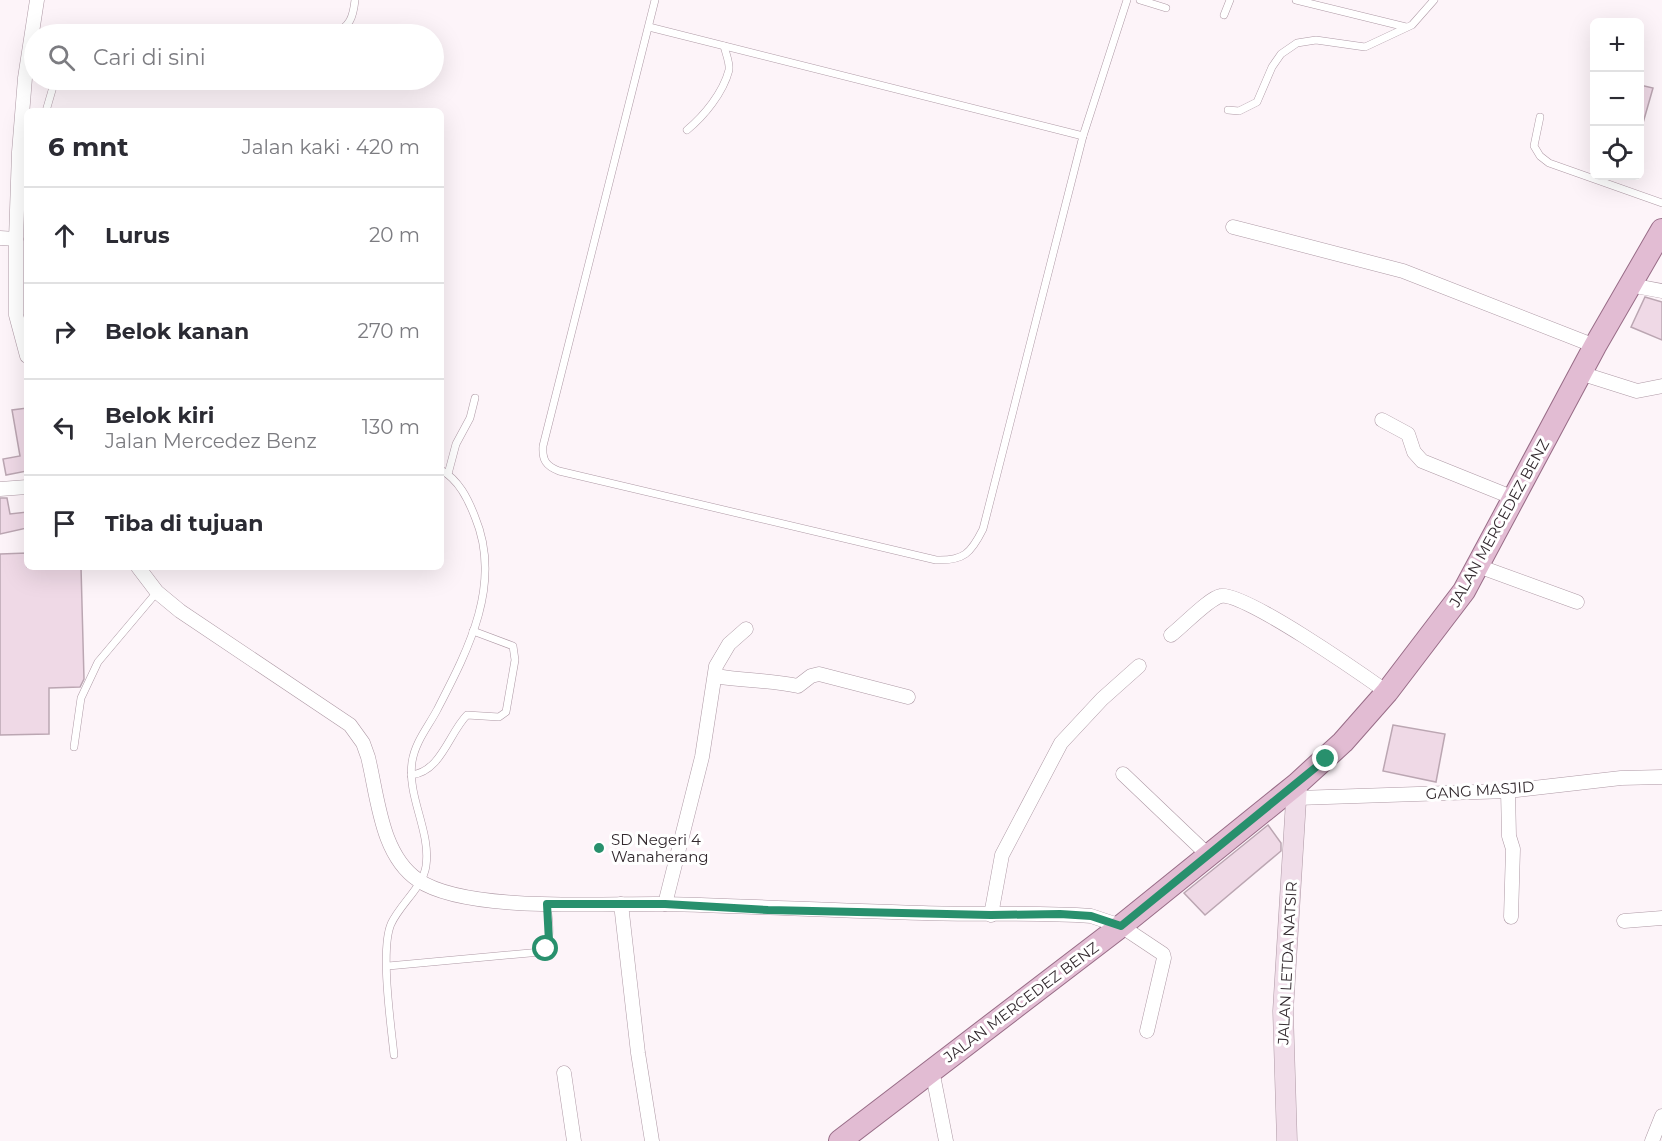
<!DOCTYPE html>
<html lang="id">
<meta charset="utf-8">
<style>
:root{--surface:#fff;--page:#f2f2f3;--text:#2b2b33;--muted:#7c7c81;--line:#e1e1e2}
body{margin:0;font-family:Montserrat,sans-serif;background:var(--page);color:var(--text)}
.controls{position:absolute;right:18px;top:18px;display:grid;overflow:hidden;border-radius:9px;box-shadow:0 6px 24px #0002}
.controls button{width:54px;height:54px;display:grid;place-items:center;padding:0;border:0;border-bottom:2px solid var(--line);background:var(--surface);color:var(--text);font:30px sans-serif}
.stop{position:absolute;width:18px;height:18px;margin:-14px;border:4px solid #28906d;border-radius:50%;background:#fff}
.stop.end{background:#28906d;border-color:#fff;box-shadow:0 2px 6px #0008}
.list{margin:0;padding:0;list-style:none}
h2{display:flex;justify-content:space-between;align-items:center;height:78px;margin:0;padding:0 24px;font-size:26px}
h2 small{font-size:20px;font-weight:400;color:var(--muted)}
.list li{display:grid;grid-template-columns:39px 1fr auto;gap:18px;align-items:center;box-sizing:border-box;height:96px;padding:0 24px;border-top:2px solid var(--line)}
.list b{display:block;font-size:22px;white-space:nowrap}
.list p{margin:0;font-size:20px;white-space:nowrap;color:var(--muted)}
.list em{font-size:20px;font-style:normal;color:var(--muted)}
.icon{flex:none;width:33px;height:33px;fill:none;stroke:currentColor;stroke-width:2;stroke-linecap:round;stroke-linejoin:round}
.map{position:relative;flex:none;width:1662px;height:1141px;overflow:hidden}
.search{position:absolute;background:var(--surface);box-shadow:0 6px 24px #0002;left:24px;top:24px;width:420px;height:66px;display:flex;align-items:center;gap:15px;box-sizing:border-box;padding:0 21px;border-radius:33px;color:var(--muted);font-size:22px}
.panel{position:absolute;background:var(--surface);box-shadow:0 6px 24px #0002;left:24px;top:108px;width:420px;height:462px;border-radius:9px}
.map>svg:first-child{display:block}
.building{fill:#efd9e6;stroke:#bba6b2;stroke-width:1.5}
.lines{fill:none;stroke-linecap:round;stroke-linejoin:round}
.lane-casing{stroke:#ae99a5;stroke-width:8}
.street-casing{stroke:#ae99a5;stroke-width:15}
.secondary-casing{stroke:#ae99a5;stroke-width:21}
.primary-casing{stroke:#986c87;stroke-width:24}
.lane{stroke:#fff;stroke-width:7}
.street{stroke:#fff;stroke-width:14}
.secondary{stroke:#f0dde9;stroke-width:20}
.primary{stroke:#e2bcd3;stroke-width:22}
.route{stroke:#28906d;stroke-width:8}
.poi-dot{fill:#28906d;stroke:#fff;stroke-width:2}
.labels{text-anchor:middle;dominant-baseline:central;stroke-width:6;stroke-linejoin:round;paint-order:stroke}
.street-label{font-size:15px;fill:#332a2f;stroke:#fff}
.poi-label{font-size:15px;fill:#332a2f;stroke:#fff;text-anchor:start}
</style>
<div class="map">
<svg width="1662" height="1141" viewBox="0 0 1662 1141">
<rect width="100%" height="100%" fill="#fdf4f9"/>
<g class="building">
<polygon points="1640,85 1653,88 1643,123 1640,122"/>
<polygon points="1645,297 1662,302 1662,340 1631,327"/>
<polygon points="27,408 27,471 6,475 3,459 20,456 12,410"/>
<polygon points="0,498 7,498 10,514 27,512 27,528 0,534"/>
<polygon points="27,553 27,567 81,567 84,679 80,687 49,688 49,734 0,735 0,554"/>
<polygon points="1393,725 1445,734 1436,782 1383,771"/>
<polygon points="1268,825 1281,843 1281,851 1205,915 1184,893"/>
</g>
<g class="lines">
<g class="lane-casing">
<g id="lane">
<path d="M655,0L543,446C542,460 546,466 559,471L936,560C964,561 971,553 983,529L1083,136L1127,0"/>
<polyline points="1140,0 1166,8"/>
<polyline points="1296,0 1406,27"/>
<polyline points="1224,15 1230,0"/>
<polyline points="649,27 1083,136"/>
<polyline points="83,34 89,34"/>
<path d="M334,34C350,26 353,18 355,0"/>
<polyline points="1228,110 1239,111 1257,102 1272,67 1281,54 1297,43 1316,40 1365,47 1412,25 1434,0"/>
<polyline points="46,111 55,80"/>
<polyline points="1540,117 1534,146 1540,156 1549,163 1662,203"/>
<path d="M687,130C704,116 723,93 729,70C730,63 726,54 724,46"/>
<polyline points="448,474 456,444 470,418 475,398"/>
<polyline points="74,747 81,698 98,662 157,592"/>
<path d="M411,775C441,772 449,733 467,715L499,717L506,712L515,660L513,646L473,631"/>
<path d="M388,966L541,952C554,944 548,918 547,904"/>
<path d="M394,1055C391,1025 380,950 391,924C400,904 423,887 426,866C431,831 407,797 412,762C415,742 428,727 437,710C468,650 503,584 475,517C468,499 459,480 441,470"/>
</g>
</g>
<g class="street-casing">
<g id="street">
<polyline points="1233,227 1403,271 1595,346"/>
<polyline points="0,238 16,239"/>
<polyline points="1630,285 1662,291"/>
<polyline points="27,356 16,315 16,239 19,152 25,78 37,0"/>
<polyline points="1580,373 1637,391 1662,386"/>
<polyline points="1382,420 1408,434 1414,452 1422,461 1514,498"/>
<polyline points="0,489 27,487"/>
<polyline points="1478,566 1577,602"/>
<path d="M138,567L157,592L180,611L350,725L363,743L368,757C378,798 381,855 418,880C466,913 605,903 664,904C751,906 837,911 923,913C979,915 1036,912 1091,916L1121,926L1163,954L1164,958L1147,1031"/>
<path d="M1171,635C1183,626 1209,598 1221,596C1243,591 1363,675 1387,692"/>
<path d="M715,676C744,681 770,680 798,686L811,676L819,674L908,697"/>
<polyline points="1123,774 1208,855"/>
<polyline points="1508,791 1509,836 1513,849 1511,917"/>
<polyline points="1297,798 1508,791 1621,778 1662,777"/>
<polyline points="621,904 638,1053 652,1141"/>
<polyline points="665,904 702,757 716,666 729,644 746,629"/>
<polyline points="991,915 1002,855 1061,743 1102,699 1139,666"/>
<polyline points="1624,921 1662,918"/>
<polyline points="932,1070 946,1141"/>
<polyline points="564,1073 574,1141"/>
<polyline points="1652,1141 1662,1116"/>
</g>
</g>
<g class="secondary-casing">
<polyline id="secondary" points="1287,1141 1283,1011 1297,784"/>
</g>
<g class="primary-casing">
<polyline id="primary" points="840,1141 1121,926 1297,784 1343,742 1387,692 1464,591 1595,346 1662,230"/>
</g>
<use href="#lane" class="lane"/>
<use href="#street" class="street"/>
<use href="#secondary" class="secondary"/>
<use href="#primary" class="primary"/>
</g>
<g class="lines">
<polyline class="route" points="546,949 549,942 547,904 665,904 768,910 991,915 1060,914 1091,916 1121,926 1326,759"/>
</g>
<circle class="poi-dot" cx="599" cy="848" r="6"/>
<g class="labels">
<g class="street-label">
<text transform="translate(1499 523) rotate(-61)">JALAN MERCEDEZ BENZ</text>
<text transform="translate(1480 790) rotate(-4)">GANG MASJID</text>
<text transform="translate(1287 963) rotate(-87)">JALAN LETDA NATSIR</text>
<text transform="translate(1021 1002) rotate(-37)">JALAN MERCEDEZ BENZ</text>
</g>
<g class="poi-label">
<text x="611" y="839">SD Negeri 4<tspan x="611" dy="17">Wanaherang</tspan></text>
</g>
</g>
</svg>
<div class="controls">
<button>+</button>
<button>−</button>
<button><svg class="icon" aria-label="locate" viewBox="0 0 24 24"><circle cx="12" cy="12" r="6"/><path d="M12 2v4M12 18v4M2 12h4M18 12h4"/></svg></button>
</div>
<div class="stop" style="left:546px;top:949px"></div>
<div class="stop end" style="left:1326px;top:759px"></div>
<div class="search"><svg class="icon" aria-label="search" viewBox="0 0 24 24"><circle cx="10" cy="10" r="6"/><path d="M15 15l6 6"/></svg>Cari di sini</div>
<section class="panel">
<h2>6 mnt<small>Jalan kaki · 420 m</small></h2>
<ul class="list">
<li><svg class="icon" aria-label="ahead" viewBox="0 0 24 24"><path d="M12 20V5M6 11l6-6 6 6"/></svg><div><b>Lurus</b></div><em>20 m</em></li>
<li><svg class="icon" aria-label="right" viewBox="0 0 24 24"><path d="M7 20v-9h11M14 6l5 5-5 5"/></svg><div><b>Belok kanan</b></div><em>270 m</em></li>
<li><svg class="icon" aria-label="left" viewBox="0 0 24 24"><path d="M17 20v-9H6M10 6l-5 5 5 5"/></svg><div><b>Belok kiri</b><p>Jalan Mercedez Benz</p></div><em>130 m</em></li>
<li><svg class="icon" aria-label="arrive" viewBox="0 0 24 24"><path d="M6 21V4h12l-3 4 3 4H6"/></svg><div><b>Tiba di tujuan</b></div></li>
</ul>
</section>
</div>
